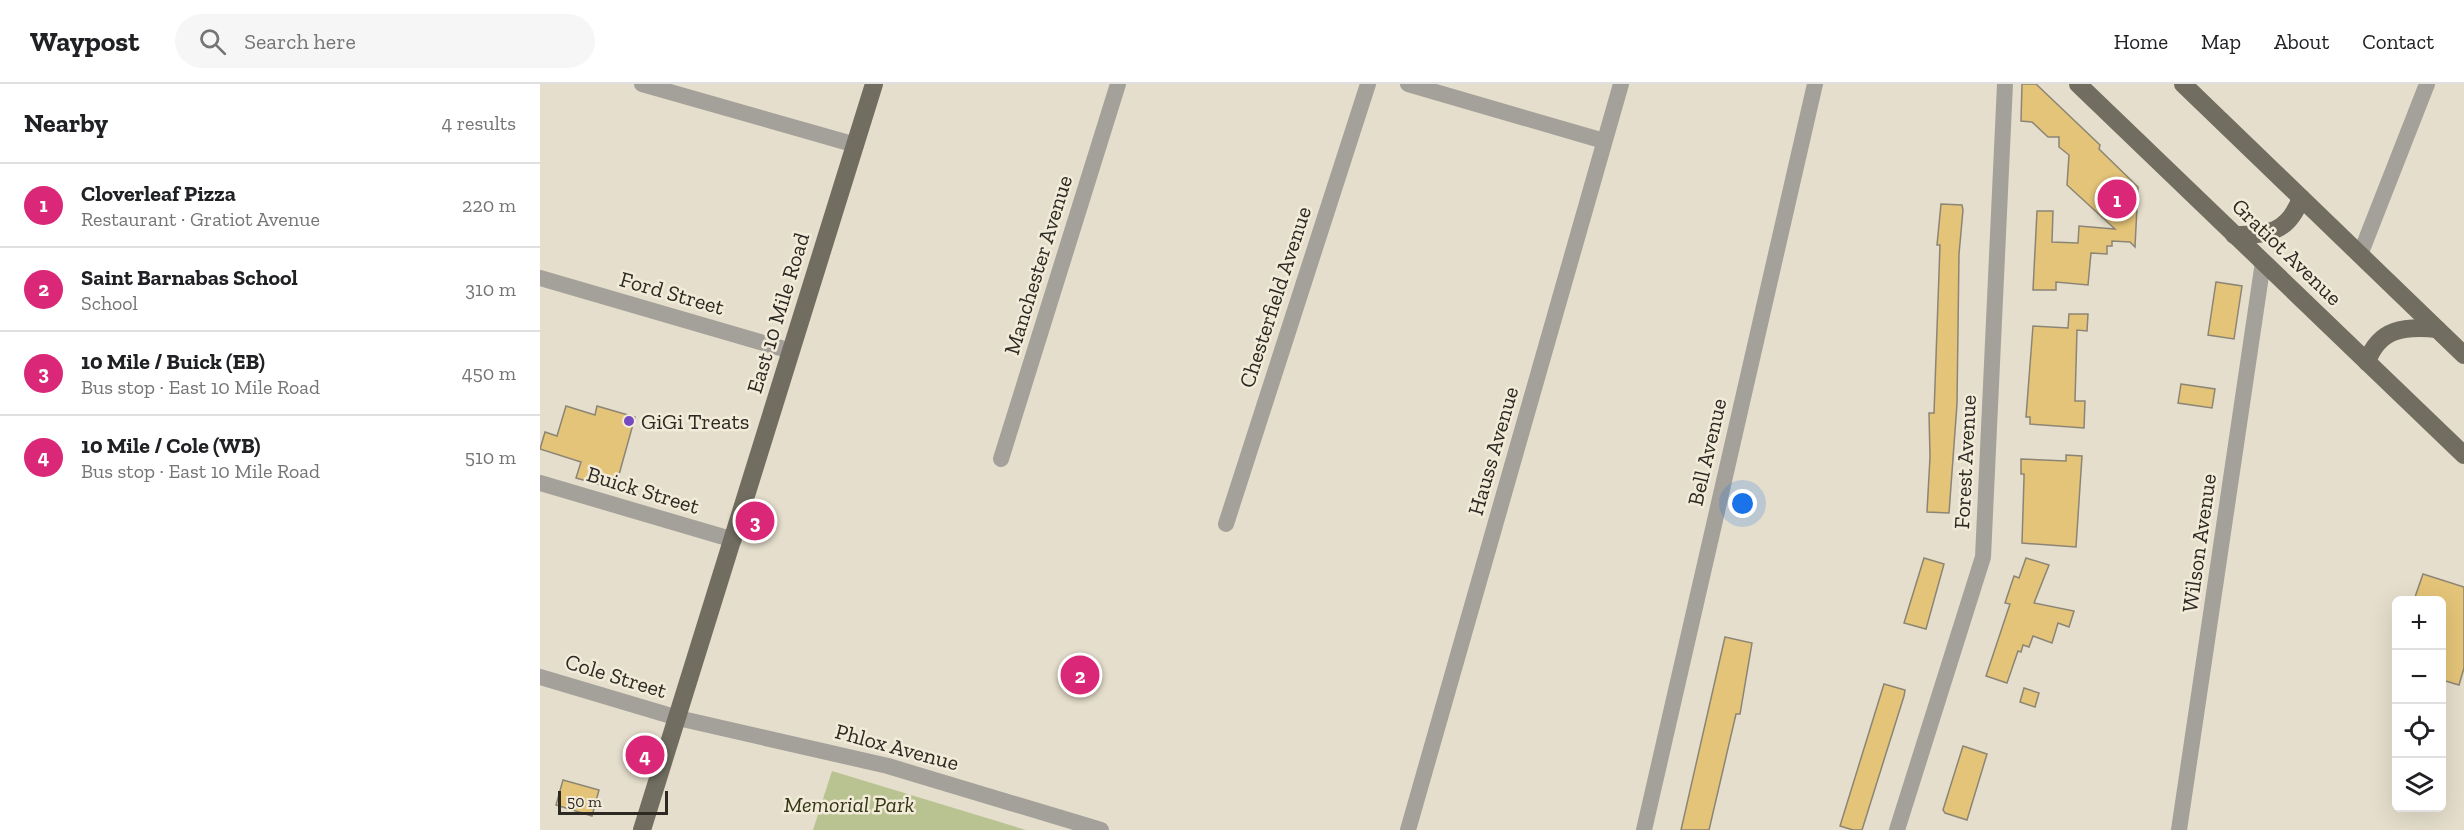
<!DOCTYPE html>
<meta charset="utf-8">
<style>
:root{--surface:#fff;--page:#f6f6f6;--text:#202124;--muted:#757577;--line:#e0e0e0;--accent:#db2777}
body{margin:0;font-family:"Zilla Slab",serif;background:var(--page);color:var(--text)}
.controls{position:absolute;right:18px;bottom:18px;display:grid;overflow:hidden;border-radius:9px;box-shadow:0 6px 24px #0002}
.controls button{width:54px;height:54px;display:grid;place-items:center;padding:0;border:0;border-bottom:2px solid var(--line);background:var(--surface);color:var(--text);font:30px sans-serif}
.scale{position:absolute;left:18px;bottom:15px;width:110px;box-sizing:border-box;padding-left:6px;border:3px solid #2c2923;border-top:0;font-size:16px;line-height:21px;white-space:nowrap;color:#2c2923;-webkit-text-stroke:4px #f2ebd9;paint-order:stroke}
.you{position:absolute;left:1203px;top:420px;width:21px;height:21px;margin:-15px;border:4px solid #fff;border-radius:50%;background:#1a73e8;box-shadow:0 0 0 9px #1a73e833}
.badge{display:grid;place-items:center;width:39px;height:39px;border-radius:50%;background:var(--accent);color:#fff;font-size:20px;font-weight:700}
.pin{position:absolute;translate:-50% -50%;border:3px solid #fff;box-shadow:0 2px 6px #0006}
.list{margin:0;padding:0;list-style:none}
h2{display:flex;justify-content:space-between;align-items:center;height:78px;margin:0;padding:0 24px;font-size:26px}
h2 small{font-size:20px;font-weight:400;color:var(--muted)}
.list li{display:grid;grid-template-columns:39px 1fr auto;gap:18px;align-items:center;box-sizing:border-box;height:84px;padding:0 24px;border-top:2px solid var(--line)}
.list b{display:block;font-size:22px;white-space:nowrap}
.list p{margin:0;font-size:20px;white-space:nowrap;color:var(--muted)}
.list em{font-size:20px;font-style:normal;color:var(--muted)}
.icon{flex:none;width:33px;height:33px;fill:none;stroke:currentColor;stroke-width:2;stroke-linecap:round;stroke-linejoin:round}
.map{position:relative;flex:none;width:1924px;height:746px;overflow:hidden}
header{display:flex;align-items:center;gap:36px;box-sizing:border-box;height:84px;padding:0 30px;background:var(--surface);border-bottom:2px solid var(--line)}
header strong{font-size:28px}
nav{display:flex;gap:33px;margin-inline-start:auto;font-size:21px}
.search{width:420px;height:54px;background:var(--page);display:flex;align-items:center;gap:15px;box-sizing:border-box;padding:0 21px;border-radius:33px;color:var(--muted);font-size:22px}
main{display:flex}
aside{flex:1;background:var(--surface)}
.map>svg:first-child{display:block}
.green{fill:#b9c391}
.building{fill:#e4c478;stroke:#8c8575;stroke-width:1.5}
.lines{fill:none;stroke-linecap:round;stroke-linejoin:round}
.minor{stroke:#a3a199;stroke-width:16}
.major{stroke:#716e61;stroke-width:18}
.poi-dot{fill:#7649c1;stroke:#f2ebd9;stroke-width:2}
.labels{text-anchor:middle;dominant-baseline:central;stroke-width:5;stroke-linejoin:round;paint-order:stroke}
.street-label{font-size:22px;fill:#2c2923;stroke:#f2ebd9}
.poi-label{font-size:22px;fill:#2c2923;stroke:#f2ebd9;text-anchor:start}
.park-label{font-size:22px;font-style:italic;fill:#313614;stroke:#f2ebd9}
</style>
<header>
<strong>Waypost</strong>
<div class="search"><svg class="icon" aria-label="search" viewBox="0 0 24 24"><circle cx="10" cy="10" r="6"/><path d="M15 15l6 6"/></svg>Search here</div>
<nav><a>Home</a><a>Map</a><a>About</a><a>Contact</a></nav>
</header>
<main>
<aside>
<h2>Nearby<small>4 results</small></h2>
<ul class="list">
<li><span class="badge">1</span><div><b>Cloverleaf Pizza</b><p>Restaurant · Gratiot Avenue</p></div><em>220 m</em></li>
<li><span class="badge">2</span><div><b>Saint Barnabas School</b><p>School</p></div><em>310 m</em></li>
<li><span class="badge">3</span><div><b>10 Mile / Buick (EB)</b><p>Bus stop · East 10 Mile Road</p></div><em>450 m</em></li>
<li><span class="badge">4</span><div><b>10 Mile / Cole (WB)</b><p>Bus stop · East 10 Mile Road</p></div><em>510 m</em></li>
</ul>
</aside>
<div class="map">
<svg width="1924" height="746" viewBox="0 0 1924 746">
<rect width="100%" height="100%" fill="#e5decc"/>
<polygon class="green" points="292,687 486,746 273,746"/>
<g class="building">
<polygon points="1482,0 1496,0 1560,61 1559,65 1598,103 1595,163 1590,158 1572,157 1572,162 1567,162 1567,170 1551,169 1548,201 1516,198 1516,206 1493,206 1497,127 1513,127 1512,158 1538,159 1539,142 1575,145 1527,101 1529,71 1519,63 1519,53 1508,53 1492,38 1481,37"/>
<polygon points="1401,120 1422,121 1423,126 1419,170 1417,320 1409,429 1387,428 1390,373 1389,329 1394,329 1400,161 1397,161"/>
<polygon points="1676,198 1702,202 1694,255 1668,251"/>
<polygon points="1529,230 1548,230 1547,247 1537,246 1535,317 1545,317 1544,344 1490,340 1490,333 1486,333 1493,242 1528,244"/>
<polygon points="1641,300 1675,305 1672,324 1638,319"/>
<polygon points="26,322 55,331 57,322 95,333 75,405 36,394 41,378 0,365 5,348 17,352"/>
<polygon points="1526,371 1542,372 1536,463 1482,459 1484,394 1484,390 1481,390 1481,375 1526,377"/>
<polygon points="1384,474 1404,480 1386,545 1364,539"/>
<polygon points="1486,474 1509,481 1494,519 1534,527 1529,543 1518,539 1512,559 1493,552 1489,563 1483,561 1481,568 1478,567 1467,599 1446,592 1470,520 1465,519 1474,492 1479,494"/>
<polygon points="1883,490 1924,503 1924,584 1919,601 1902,596 1902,516 1874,516"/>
<polygon points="1185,553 1212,559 1200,630 1196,630 1169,746 1141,746"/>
<polygon points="1344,600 1365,606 1364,612 1322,746 1313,746 1300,742"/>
<polygon points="1484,604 1499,609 1495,623 1480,618"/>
<polygon points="1423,662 1447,670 1427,736 1405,729 1403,726"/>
<polygon points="23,696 59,706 52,732 16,721"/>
</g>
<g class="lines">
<g class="minor">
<polyline points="102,0 316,61"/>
<polyline points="868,0 1064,57"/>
<polyline points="1820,171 1887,0"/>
<polyline points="0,194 251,267"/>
<polyline points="461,375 578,0"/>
<polyline points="0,399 194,456"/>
<polyline points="686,440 828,0"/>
<polyline points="0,593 138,634 348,682 561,746"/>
<polyline points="868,746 1081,0"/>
<polyline points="1104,746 1275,0"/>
<polyline points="1357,746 1443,473 1465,0"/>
<polyline points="1639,746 1723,178"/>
</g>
<g class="major">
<polyline points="1538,0 1924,371"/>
<polyline points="1643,0 1924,271"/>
<path d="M1694,151C1728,151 1748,149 1761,114"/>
<path d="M1827,278C1839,244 1865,242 1897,245"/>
<polyline points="102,746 334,0"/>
</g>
</g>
<circle class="poi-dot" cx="89" cy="337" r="6"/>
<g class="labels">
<g class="street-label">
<text transform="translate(1747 168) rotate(44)">Gratiot Avenue</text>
<text transform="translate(498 181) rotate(-73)">Manchester Avenue</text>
<text transform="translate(132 209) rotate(16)">Ford Street</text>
<text transform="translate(735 213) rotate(-72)">Chesterfield Avenue</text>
<text transform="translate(238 229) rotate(-73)">East 10 Mile Road</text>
<text transform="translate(953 367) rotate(-74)">Hauss Avenue</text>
<text transform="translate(1167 368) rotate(-77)">Bell Avenue</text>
<text transform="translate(1425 378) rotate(-87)">Forest Avenue</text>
<text transform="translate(103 406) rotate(17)">Buick Street</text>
<text transform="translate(1659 459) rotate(-82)">Wilson Avenue</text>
<text transform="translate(76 592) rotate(17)">Cole Street</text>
<text transform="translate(357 663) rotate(15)">Phlox Avenue</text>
</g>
<g class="poi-label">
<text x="101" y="337">GiGi Treats</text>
</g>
<g class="park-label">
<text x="309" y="720">Memorial Park</text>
</g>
</g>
</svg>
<div class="controls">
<button>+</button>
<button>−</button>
<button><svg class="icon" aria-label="locate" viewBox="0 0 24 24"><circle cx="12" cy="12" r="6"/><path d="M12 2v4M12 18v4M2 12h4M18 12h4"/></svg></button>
<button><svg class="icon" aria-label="layers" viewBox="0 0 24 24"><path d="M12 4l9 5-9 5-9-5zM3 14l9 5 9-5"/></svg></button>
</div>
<div class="scale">50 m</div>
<div class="you"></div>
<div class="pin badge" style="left:1577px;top:115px">1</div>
<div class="pin badge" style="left:540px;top:591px">2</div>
<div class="pin badge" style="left:215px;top:437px">3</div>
<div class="pin badge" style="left:105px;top:671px">4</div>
</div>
</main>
